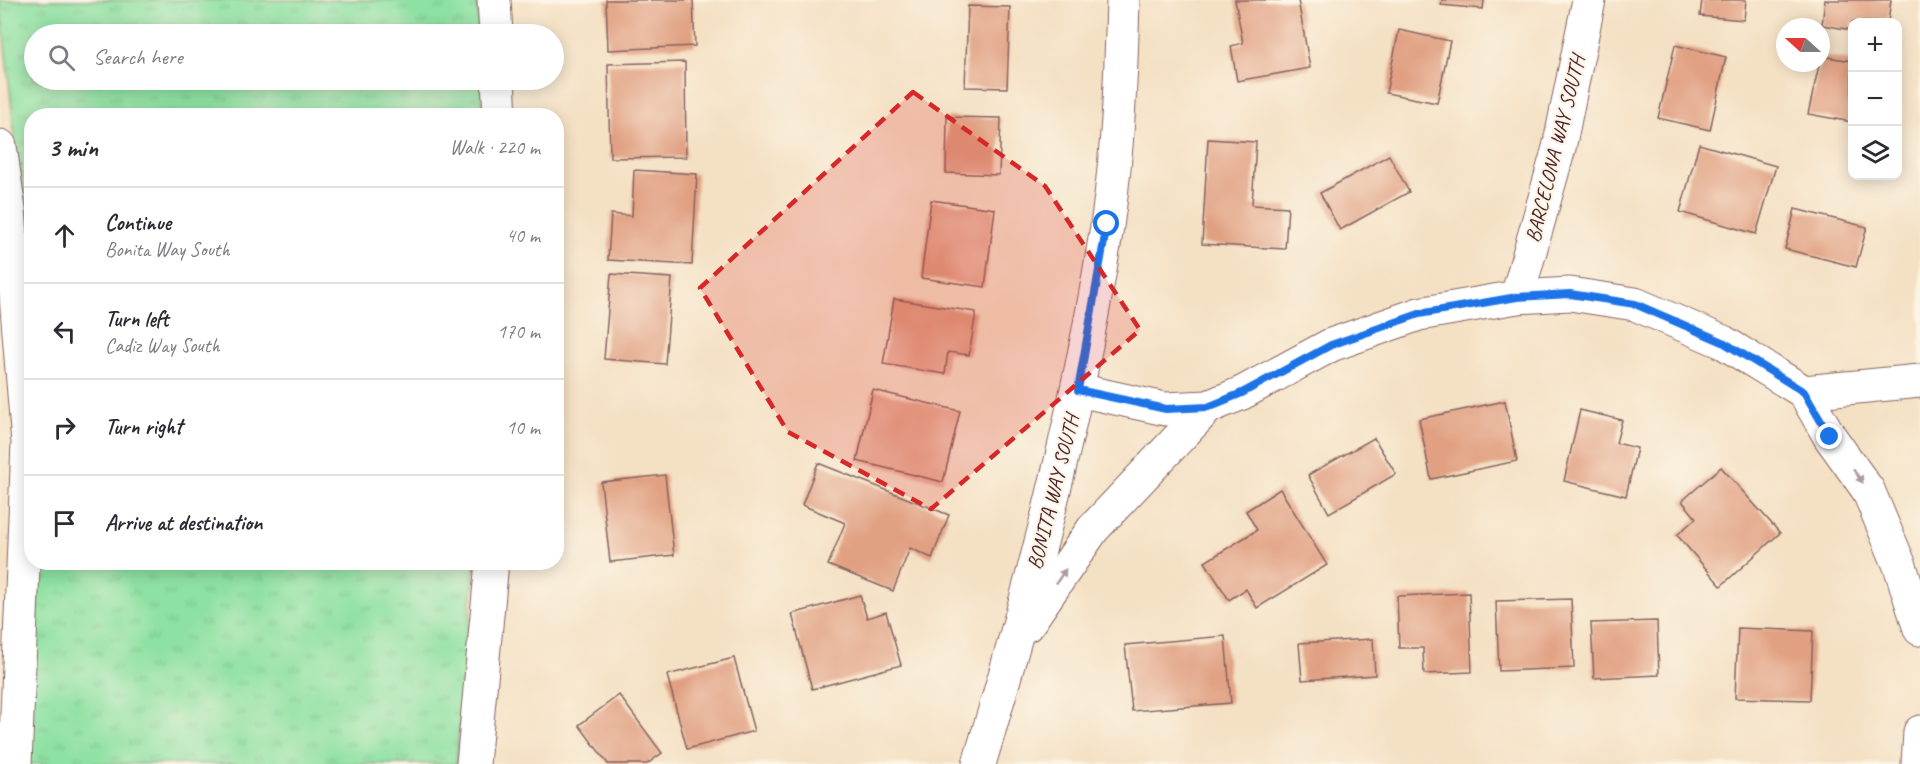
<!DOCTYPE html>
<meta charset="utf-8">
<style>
:root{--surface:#fff;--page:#f7f7f7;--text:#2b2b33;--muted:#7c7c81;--line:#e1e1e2}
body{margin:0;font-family:Caveat,sans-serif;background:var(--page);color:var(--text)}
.controls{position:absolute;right:18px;top:18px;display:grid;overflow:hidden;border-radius:12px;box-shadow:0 3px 15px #0003}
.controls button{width:54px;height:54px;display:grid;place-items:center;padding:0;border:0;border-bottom:2px solid var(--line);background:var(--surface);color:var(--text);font:30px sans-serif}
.compass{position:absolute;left:1776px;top:18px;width:54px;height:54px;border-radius:50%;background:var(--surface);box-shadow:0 3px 15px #0003;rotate:291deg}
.stop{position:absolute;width:18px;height:18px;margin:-14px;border:4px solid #1a73e8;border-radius:50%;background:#fff}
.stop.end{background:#1a73e8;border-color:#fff;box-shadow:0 2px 6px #0008}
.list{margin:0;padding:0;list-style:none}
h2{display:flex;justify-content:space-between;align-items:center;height:78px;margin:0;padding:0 24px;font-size:26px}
h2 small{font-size:20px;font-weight:400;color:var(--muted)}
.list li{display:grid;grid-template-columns:39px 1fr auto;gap:18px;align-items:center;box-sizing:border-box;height:96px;padding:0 24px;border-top:2px solid var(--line)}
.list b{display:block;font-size:22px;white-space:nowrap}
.list p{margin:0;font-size:20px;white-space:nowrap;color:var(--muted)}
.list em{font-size:20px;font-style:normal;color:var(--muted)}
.icon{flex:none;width:33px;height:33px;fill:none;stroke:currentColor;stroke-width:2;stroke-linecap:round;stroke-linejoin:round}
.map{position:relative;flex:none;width:1920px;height:764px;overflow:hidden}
.search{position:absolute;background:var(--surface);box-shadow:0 3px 15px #0003;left:24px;top:24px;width:540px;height:66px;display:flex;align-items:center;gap:15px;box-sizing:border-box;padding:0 21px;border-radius:33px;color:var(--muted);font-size:22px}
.panel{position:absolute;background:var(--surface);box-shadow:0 3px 15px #0003;left:24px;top:108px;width:540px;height:462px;border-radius:24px}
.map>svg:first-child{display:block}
.grass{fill:url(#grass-tufts);stroke:#6c8066;stroke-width:1.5}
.building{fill:#e1a082}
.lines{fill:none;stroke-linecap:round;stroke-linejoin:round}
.minor-casing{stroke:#866360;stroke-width:35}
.tertiary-casing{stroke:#866360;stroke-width:35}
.minor{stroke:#fff;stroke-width:33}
.tertiary{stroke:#fff;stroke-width:33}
.oneway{fill:#ae9aa0}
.route{stroke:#1a73e8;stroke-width:8}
.marked{fill:#d62828;fill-opacity:0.2;stroke:#d62828;stroke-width:4.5;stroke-dasharray:12 8;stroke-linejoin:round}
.labels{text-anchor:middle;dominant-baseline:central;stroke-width:4.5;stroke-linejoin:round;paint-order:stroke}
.street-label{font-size:21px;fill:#4a1f2b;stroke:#fcf5e5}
</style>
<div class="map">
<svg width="1920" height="764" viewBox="0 0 1920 764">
<defs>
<pattern id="grass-tufts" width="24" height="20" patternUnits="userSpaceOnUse" patternTransform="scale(1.5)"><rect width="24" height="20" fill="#8de1a2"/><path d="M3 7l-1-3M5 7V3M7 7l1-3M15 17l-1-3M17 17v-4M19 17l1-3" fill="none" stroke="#7bc18c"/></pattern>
</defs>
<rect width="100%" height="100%" fill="#fcf5e5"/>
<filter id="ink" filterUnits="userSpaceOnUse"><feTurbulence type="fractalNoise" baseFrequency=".0167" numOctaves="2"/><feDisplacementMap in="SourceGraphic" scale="12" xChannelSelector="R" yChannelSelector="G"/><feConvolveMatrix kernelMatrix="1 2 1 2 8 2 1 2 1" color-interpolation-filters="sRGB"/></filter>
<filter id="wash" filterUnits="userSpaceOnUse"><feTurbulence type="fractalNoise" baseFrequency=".008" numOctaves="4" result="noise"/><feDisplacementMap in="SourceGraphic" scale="24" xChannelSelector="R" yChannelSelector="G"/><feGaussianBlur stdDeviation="1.35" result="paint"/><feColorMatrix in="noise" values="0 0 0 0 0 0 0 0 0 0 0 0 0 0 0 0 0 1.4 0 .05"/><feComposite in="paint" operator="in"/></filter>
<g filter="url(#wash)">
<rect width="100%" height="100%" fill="#f4e0c3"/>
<g class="grass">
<polygon points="0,0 477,0 479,34 34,34 34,80 481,80 483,115 32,116 31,283"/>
<polygon points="39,563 475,563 456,764 29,764"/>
</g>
<g id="blocks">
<g class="building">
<polygon points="606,0 693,0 695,46 608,50"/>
<polygon points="1235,0 1298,0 1310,68 1237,81 1231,46 1243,43"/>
<polygon points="1442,0 1484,0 1483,9 1441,5"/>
<polygon points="1702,0 1746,0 1744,20 1700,16"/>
<polygon points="1825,0 1891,0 1888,22 1852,22 1852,30 1822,25"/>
<polygon points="968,6 1010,7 1007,88 965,87"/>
<polygon points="1399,30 1450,41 1437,103 1386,93"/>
<polygon points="1675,45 1726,57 1710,130 1658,118"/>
<polygon points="1821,56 1852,61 1852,122 1808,114"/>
<polygon points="685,62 686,157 610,158 608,64"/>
<polygon points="947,117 1001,118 999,175 946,173"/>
<polygon points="1208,139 1256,142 1252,205 1288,207 1285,249 1202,244"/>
<polygon points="1699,144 1776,166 1756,234 1680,212"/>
<polygon points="1389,155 1409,192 1340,230 1320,193"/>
<polygon points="634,170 697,174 692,265 608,260 611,214 632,216"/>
<polygon points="931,200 995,209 985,287 921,278"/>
<polygon points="1795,209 1867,227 1856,267 1785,249"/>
<polygon points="611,274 672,278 665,364 604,359"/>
<polygon points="894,299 976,312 969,355 948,352 945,374 883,364"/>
<polygon points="873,390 960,411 943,482 857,461"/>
<polygon points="1505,401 1517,461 1431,479 1419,419"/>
<polygon points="1580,410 1622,420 1616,443 1637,448 1626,496 1564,481"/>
<polygon points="1374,438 1396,474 1329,513 1308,475"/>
<polygon points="818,463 949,515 932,558 910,548 893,591 828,565 845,523 802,505"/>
<polygon points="1721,467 1780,533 1721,586 1677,535 1696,518 1682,501"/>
<polygon points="665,475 674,555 610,562 601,482"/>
<polygon points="1280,489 1327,565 1257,608 1246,589 1229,600 1205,562 1257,530 1246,511"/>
<polygon points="1469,593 1472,672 1424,674 1423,648 1399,648 1397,596"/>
<polygon points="860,595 867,618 886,612 901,665 812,689 792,614"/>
<polygon points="1571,599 1574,668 1499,671 1496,601"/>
<polygon points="1657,621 1659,675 1594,678 1591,623"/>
<polygon points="1738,628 1813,631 1810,700 1735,698"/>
<polygon points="1225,636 1231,703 1132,711 1125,645"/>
<polygon points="1373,639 1375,675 1302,680 1299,643"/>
<polygon points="734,658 754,731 687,749 667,675"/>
<polygon points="619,695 662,753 647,764 608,764 579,725"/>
</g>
</g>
</g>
<g filter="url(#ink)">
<use href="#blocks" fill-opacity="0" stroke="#866360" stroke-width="1.5"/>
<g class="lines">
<g class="minor-casing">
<g id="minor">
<polyline points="1517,297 1559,148 1589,0"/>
<polyline points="1078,390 1165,409 1208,407 1242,393 1331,345 1419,314 1517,297 1570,294 1635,304 1723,342 1804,392 1920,381"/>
<polyline points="1804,392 1830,437 1868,490 1900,566 1920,629"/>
<polyline points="1027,625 1093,529 1208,407"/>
<path d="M979,764C1032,587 1079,408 1107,226C1118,152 1121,75 1123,0"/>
<polyline points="1918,764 1920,732"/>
</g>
</g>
<g class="tertiary-casing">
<g id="tertiary">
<polyline points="494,0 496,34"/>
<polyline points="498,80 500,116"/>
<polyline points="0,146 9,210 28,443 15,764"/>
<polyline points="473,764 492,562"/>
</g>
</g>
<use href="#minor" class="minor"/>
<use href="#tertiary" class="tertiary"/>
</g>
<defs><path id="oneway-solid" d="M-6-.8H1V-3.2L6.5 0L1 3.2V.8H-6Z" transform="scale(1.5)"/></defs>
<g class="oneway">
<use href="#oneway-solid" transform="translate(1858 476) rotate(54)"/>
<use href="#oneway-solid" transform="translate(1061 576) rotate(-56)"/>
</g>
</g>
<g class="lines" filter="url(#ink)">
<polyline class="route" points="1107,224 1078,390 1166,409 1208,407 1242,393 1331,345 1419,314 1517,297 1570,294 1635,304 1723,342 1804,392 1830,437"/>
</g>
<path class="marked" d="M913,92L1045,186L1140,330L931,509L788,432L700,288Z"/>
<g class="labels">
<g class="street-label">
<text transform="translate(1555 149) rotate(-76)">BARCELONA WAY SOUTH</text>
<text transform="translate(1053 492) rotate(-76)">BONITA WAY SOUTH</text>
</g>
</g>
</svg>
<div class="controls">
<button>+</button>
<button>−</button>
<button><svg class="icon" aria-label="layers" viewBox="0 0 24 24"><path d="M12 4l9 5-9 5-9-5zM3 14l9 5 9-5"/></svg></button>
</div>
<svg class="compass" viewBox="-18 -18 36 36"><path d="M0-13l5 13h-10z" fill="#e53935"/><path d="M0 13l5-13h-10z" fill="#7c7c81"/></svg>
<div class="stop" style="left:1107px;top:224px"></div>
<div class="stop end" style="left:1830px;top:437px"></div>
<div class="search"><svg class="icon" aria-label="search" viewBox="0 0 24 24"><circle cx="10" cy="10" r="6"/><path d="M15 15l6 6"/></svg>Search here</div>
<section class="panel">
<h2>3 min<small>Walk · 220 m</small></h2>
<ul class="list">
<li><svg class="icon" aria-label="ahead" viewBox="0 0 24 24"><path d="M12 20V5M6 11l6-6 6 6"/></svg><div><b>Continue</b><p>Bonita Way South</p></div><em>40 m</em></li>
<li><svg class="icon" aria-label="left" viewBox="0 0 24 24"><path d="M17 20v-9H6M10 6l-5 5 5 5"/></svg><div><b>Turn left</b><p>Cadiz Way South</p></div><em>170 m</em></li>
<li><svg class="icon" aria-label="right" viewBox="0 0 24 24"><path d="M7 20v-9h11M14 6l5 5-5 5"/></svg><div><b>Turn right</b></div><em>10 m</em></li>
<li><svg class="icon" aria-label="arrive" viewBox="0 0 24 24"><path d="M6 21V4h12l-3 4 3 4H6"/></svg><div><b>Arrive at destination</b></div></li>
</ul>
</section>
</div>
